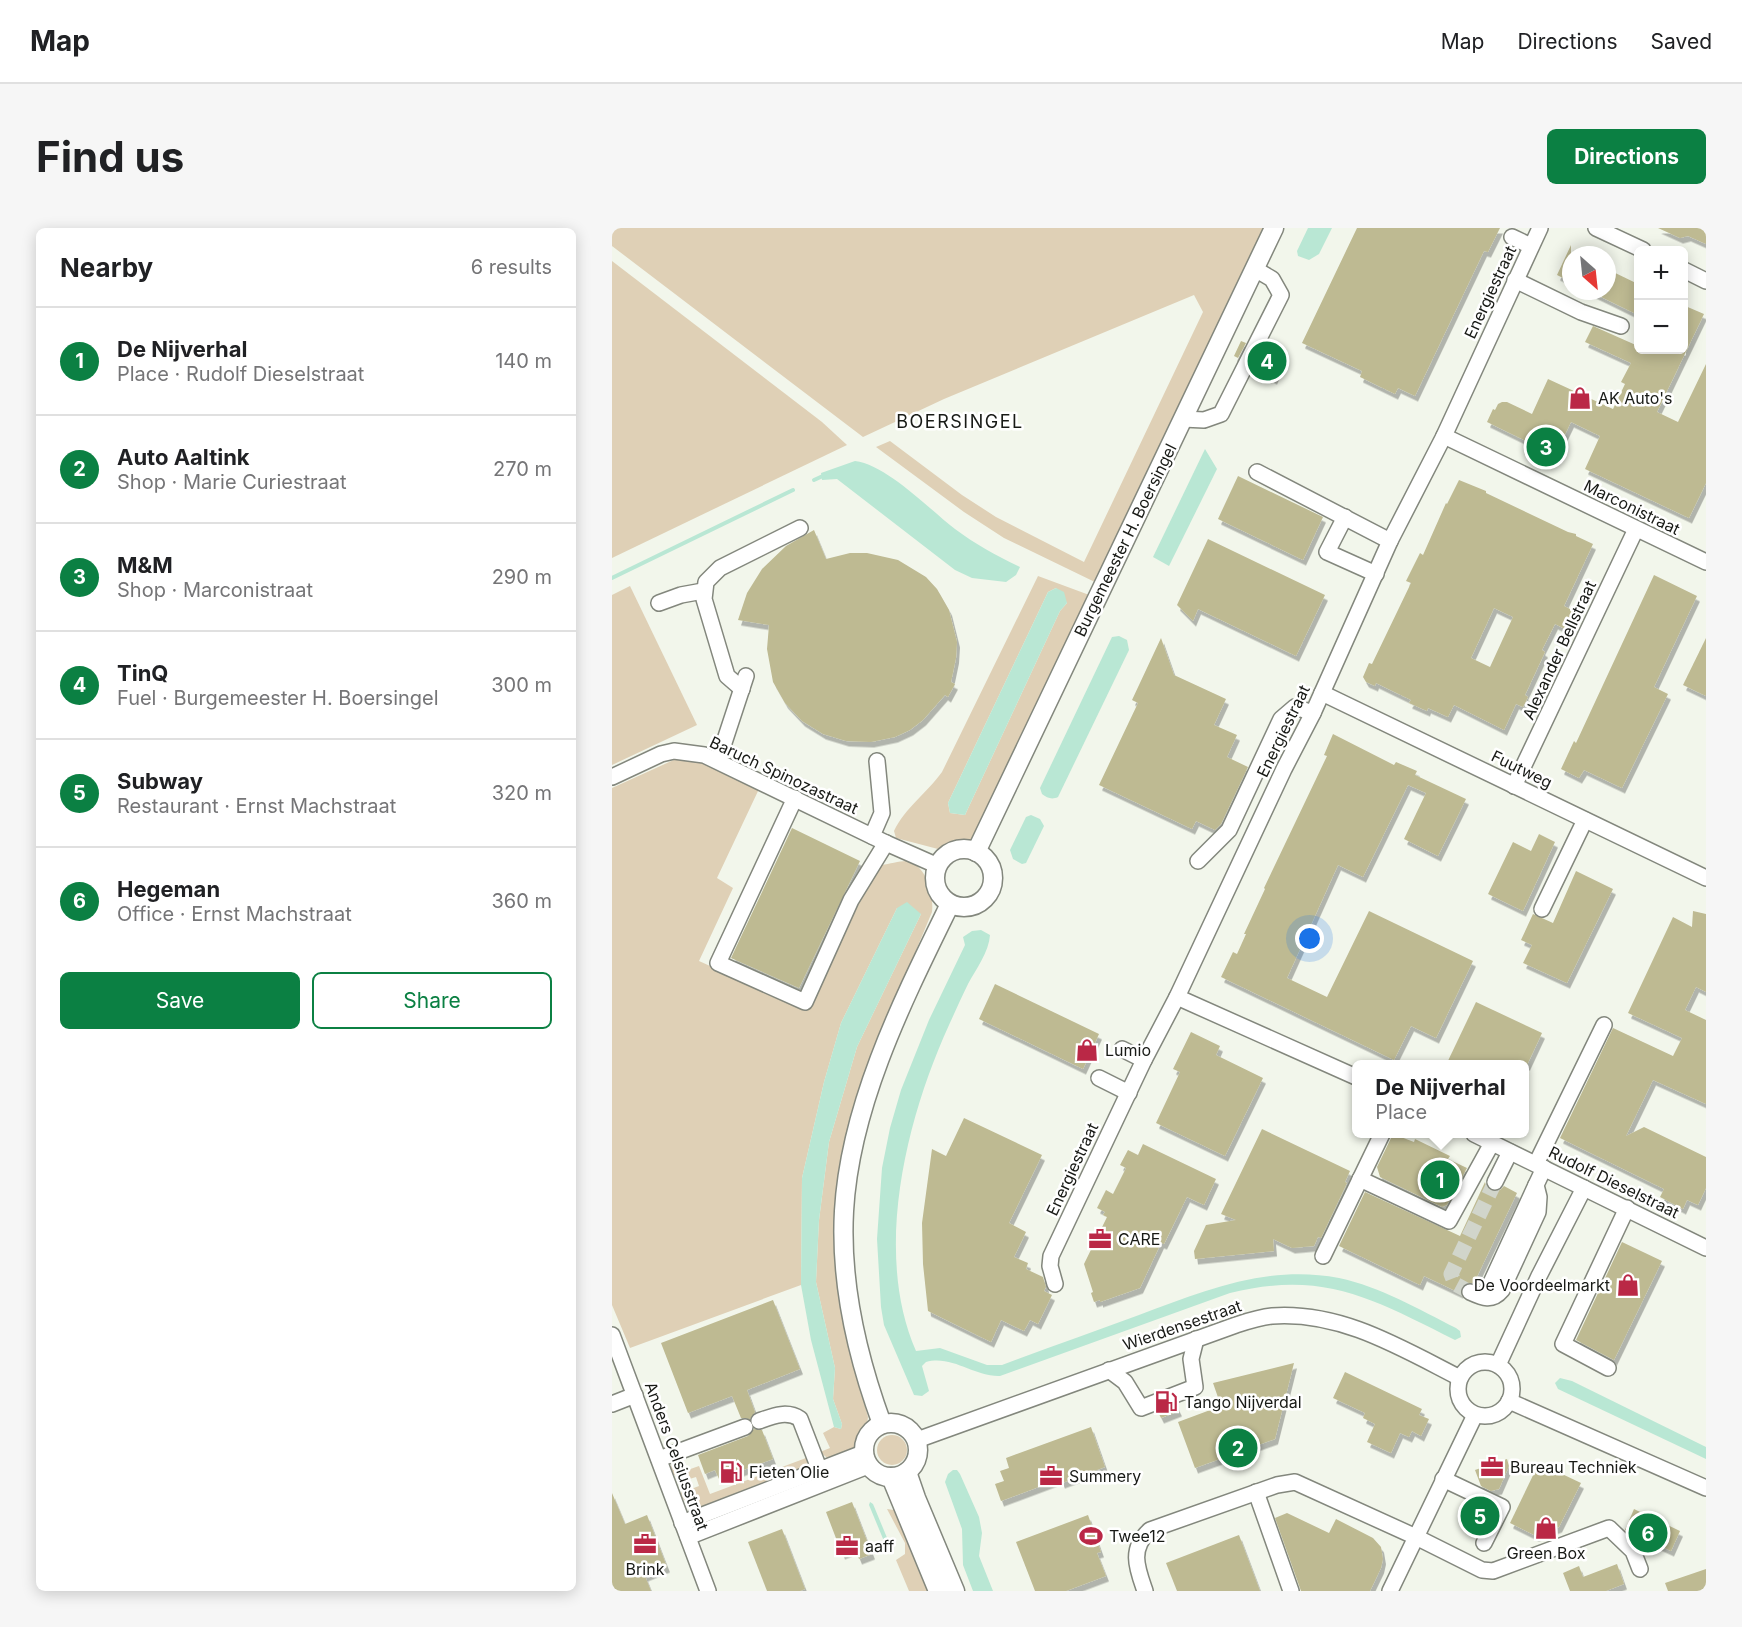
<!DOCTYPE html>
<meta charset="utf-8">
<style>
:root{--surface:#fff;--page:#f6f6f6;--text:#202124;--muted:#757577;--line:#e0e0e0;--accent:#0b8043}
body{margin:0;font-family:Inter,sans-serif;background:var(--page);color:var(--text)}
.controls{position:absolute;right:18px;top:18px;display:grid;overflow:hidden;border-radius:9px;box-shadow:0 3px 15px #0003}
.controls button{width:54px;height:54px;display:grid;place-items:center;padding:0;border:0;border-bottom:2px solid var(--line);background:var(--surface);color:var(--text);font:30px sans-serif}
.compass{position:absolute;left:950px;top:18px;width:54px;height:54px;border-radius:50%;background:var(--surface);box-shadow:0 3px 15px #0003;rotate:153deg}
.you{position:absolute;left:698px;top:711px;width:21px;height:21px;margin:-15px;border:4px solid #fff;border-radius:50%;background:#1a73e8;box-shadow:0 0 0 9px #1a73e833}
.badge{display:grid;place-items:center;width:39px;height:39px;border-radius:50%;background:var(--accent);color:#fff;font-size:20px;font-weight:700}
.pin{position:absolute;translate:-50% -50%;border:3px solid #fff;box-shadow:0 2px 6px #0006}
.popup{position:absolute;left:740px;top:832px;width:177px;height:78px;box-sizing:border-box;display:grid;place-content:center;border-radius:9px;background:var(--surface);filter:drop-shadow(0 2px 4px #0005);font-size:20px;white-space:nowrap;color:var(--muted)}
.popup b{font-size:22px;color:var(--text)}
.popup::after{content:'';position:absolute;left:50%;top:100%;margin-left:-12px;border:12px solid transparent;border-top-color:var(--surface)}
.list{margin:0;padding:0;list-style:none}
h2{display:flex;justify-content:space-between;align-items:center;height:78px;margin:0;padding:0 24px;font-size:26px}
h2 small{font-size:20px;font-weight:400;color:var(--muted)}
.list li{display:grid;grid-template-columns:39px 1fr auto;gap:18px;align-items:center;box-sizing:border-box;height:108px;padding:0 24px;border-top:2px solid var(--line)}
.list b{display:block;font-size:22px;white-space:nowrap}
.list p{margin:0;font-size:20px;white-space:nowrap;color:var(--muted)}
.list em{font-size:20px;font-style:normal;color:var(--muted)}
.actions{display:flex;gap:12px;padding:18px 24px}
.actions a{flex:1;padding:14px 0;border:2px solid var(--accent);border-radius:9px;text-align:center;font-size:21px;color:var(--accent)}
.actions .main{background:var(--accent);color:#fff}
.map{position:relative;flex:none;width:1094px;height:1363px;overflow:hidden;border-radius:9px}
header{display:flex;align-items:center;gap:36px;box-sizing:border-box;height:84px;padding:0 30px;background:var(--surface);border-bottom:2px solid var(--line)}
header strong{font-size:28px}
nav{display:flex;gap:33px;margin-inline-start:auto;font-size:21px}
.intro{display:flex;align-items:center;justify-content:space-between;box-sizing:border-box;height:144px;padding:0 36px}
h1{margin:0;font-size:42px}
.button{padding:15px 27px;border-radius:9px;background:var(--accent);color:#fff;font-size:21px;font-weight:700}
main{display:flex;gap:36px;padding:0 36px}
aside{flex:1;background:var(--surface);border-radius:9px;box-shadow:0 3px 15px #0003}
.map>svg:first-child{display:block}
.green{fill:#dfd0b6;fill-rule:evenodd}
.water{fill:#b9e7d4}
.lines{fill:none;stroke-linecap:round;stroke-linejoin:round}
.stream{stroke:#b9e7d4;stroke-width:4}
.building{fill:#beba92;fill-rule:evenodd;filter:url(#shadow)}
.minor-tunnel{stroke:#d1d5cb;stroke-width:15;stroke-dasharray:15 8;stroke-linecap:butt}
.minor-casing{stroke:#83877d;stroke-width:18}
.major-casing{stroke:#83877d;stroke-width:21}
.minor{stroke:#fff;stroke-width:15}
.major{stroke:#fff;stroke-width:18}
.labels{text-anchor:middle;dominant-baseline:central;stroke-width:5;stroke-linejoin:round;paint-order:stroke}
.street-label{font-size:16px;fill:#181a16;stroke:#fff}
.poi-label{font-size:16px;fill:#181a16;stroke:#fff;text-anchor:start}
.neighbourhood-label{font-size:18px;letter-spacing:1.5px;fill:#181a16;stroke:#fff}
</style>
<header>
<strong>Map</strong>
<nav><a>Map</a><a>Directions</a><a>Saved</a></nav>
</header>
<div class="intro"><h1>Find us</h1><a class="button">Directions</a></div>
<main>
<aside>
<h2>Nearby<small>6 results</small></h2>
<ul class="list">
<li><span class="badge">1</span><div><b>De Nijverhal</b><p>Place · Rudolf Dieselstraat</p></div><em>140 m</em></li>
<li><span class="badge">2</span><div><b>Auto Aaltink</b><p>Shop · Marie Curiestraat</p></div><em>270 m</em></li>
<li><span class="badge">3</span><div><b>M&amp;M</b><p>Shop · Marconistraat</p></div><em>290 m</em></li>
<li><span class="badge">4</span><div><b>TinQ</b><p>Fuel · Burgemeester H. Boersingel</p></div><em>300 m</em></li>
<li><span class="badge">5</span><div><b>Subway</b><p>Restaurant · Ernst Machstraat</p></div><em>320 m</em></li>
<li><span class="badge">6</span><div><b>Hegeman</b><p>Office · Ernst Machstraat</p></div><em>360 m</em></li>
</ul>
<div class="actions"><a class="main">Save</a><a>Share</a></div>
</aside>
<div class="map">
<svg width="1094" height="1363" viewBox="0 0 1094 1363">
<defs>
<filter id="shadow"><feDropShadow dx="3" dy="5.5" stdDeviation="0" flood-color="#0004"/></filter>
</defs>
<rect width="100%" height="100%" fill="#f2f6eb"/>
<g class="green">
<polygon points="0,0 654,0 487,356 392,310 352,284 264,219 278,213 350,267 384,289 472,334 591,84 582,67 332,171 251,209 0,18"/>
<polygon points="0,33 210,194 235,217 0,330"/>
<path d="M426,348L480,368L362,611L326,621L284,610L282,603C293,580 315,565 330,544ZM444,360L455,375L448,383L353,587L338,585L336,575L436,364Z"/>
<polygon points="18,358 85,497 0,537 0,367"/>
<path d="M66,530L96,534L147,561L105,650L121,660L87,733L196,782L251,667L270,637C277,636 287,633 294,633C315,636 322,668 320,684L248,857L232,1084L242,1139L256,1189C255,1202 245,1221 233,1228C229,1230 224,1231 219,1233L208,1224L218,1220L211,1205L222,1199L229,1201L230,1196L221,1171L223,1140L204,1054L207,992L217,914L245,819L309,686L285,680L229,795L212,854L190,950L189,1057L18,1120L0,1077V560Z"/>
<circle cx="280" cy="1222" r="15"/>
<polygon points="194,1230 198,1242 87,1281 77,1276 66,1266 87,1258 84,1249 68,1254 65,1246 60,1248 58,1241 62,1232 67,1245 87,1238 98,1266"/>
<polygon points="275,1281 289,1283 320,1363 297,1363 284,1332 293,1326 293,1315"/>
</g>
<g class="water">
<polygon points="696,0 720,0 707,26 697,32 686,28 685,23"/>
<polygon points="593,221 605,241 557,338 541,329"/>
<path d="M243,233C275,237 317,281 343,301C363,316 385,328 408,339L404,347L394,354L360,350L343,342L225,251L210,252L209,245Z"/>
<polygon points="444,360 452,364 455,375 448,383 353,587 338,585 336,575 436,364"/>
<path d="M507,408L515,412L517,422L446,569C440,572 435,570 430,566L428,560L500,409Z"/>
<polygon points="419,587 428,591 432,598 414,635 410,636 401,631 398,622 414,589"/>
<polygon points="295,674 309,686 245,819 217,914 207,992 204,1054 223,1140 221,1171 230,1196 229,1201 222,1199 199,1112 189,1057 190,950 212,854 229,795 285,680"/>
<path d="M369,702L378,707C377,724 364,741 356,756C349,770 343,784 337,797C294,891 261,1025 304,1123L328,1120L375,1137H390C435,1120 481,1104 527,1087C592,1063 656,1036 727,1050C769,1059 806,1081 844,1100L848,1103L849,1109L843,1112C760,1071 713,1042 618,1065L388,1148C362,1149 341,1127 314,1134L310,1138L317,1163L310,1168L302,1167L272,1097L269,1079L265,1011L270,940L278,900L289,862L317,792L353,717L351,709L360,703Z"/>
<polygon points="948,1150 960,1153 1094,1219 1094,1231 946,1161 943,1155"/>
<polygon points="341,1242 345,1242 348,1246 367,1289 370,1305 367,1328 381,1363 361,1363 351,1337 350,1301 333,1254 336,1246"/>
<polygon points="258,1274 261,1276 278,1317 277,1320 274,1318 257,1277"/>
</g>
<g class="lines">
<g class="stream">
<polyline points="202,252 213,247"/>
<polyline points="0,350 181,262"/>
</g>
</g>
<g class="building">
<polygon points="745,0 888,0 876,24 872,23 803,168 786,160 783,166 748,149 750,143 690,115"/>
<polygon points="1046,0 1094,0 1094,16 1076,8 1068,10"/>
<polygon points="959,17 959,54 945,47"/>
<polygon points="995,41 1026,56 1026,87 977,63 995,63"/>
<polygon points="1071,77 1092,86 1045,184 1066,194 1094,136 1094,255 1077,290 973,241 988,208 959,194 943,227 875,194 881,181 883,182 886,176 890,174 895,174 920,186 936,151 1001,181 1013,156 1009,154 1019,135 973,114 981,98 1026,118 1026,122 1071,122"/>
<polygon points="629,113 634,115 626,130 622,128"/>
<polygon points="655,122 672,130 662,151 646,143 647,140 644,138 651,124 654,125"/>
<polygon points="626,248 711,289 691,332 606,291"/>
<path d="M847,252L874,263V265L956,304L964,306V308L981,316L952,378L962,383L953,401L943,396L930,422L933,424L913,467L916,469L911,479L904,476L892,502L842,477L836,489L816,480L815,483L797,475L799,472L764,455L763,458L754,454L751,449L757,435L760,436L799,355L794,353L808,325L811,327L834,275L835,276ZM882,380L901,389L878,439L859,430Z"/>
<polygon points="202,302 214,331 238,325 255,325 286,332 314,349 325,361 337,382 345,414 344,430 339,454 343,456 336,469 333,467 311,492 298,502 283,509 259,514 234,513 211,506 190,493 173,475 161,454 155,421 157,397 126,392 135,365 150,341 174,318"/>
<polygon points="596,311 713,367 684,428 586,381 581,393 565,377"/>
<polygon points="1042,347 1085,368 1042,459 1056,466 1010,560 972,542 967,550 949,541 962,513 964,515"/>
<polygon points="549,410 562,447 614,471 602,497 625,507 615,529 636,539 609,596 603,602 584,593 580,601 487,557 526,475 520,472"/>
<polygon points="1094,410 1094,468 1071,457"/>
<polygon points="721,506 782,537 784,534 805,543 803,547 854,571 826,628 792,611 814,565 796,557 751,649 726,637 675,750 715,769 757,683 861,733 824,810 799,798 782,832 609,749 621,724 625,726 634,706 632,706 653,661 652,660 715,528 712,527"/>
<polygon points="180,600 248,633 187,760 119,730"/>
<polygon points="927,606 943,614 911,683 876,666 901,614 919,623"/>
<polygon points="964,643 1001,661 955,755 911,735 920,717 909,712 921,686 941,695"/>
<polygon points="1081,683 1094,686 1094,764 1084,759 1073,782 1094,792 1094,876 1041,852 1014,908 1032,899 1094,929 1094,960 1086,977 1075,972 1071,981 1048,969 1052,961 948,910 1001,800 1061,828 1070,810 1016,785 1061,689 1080,699"/>
<polygon points="383,756 487,806 471,841 367,791"/>
<polygon points="864,774 930,805 915,837 834,837"/>
<polygon points="579,804 608,818 604,827 651,850 613,928 544,895 568,844 561,841"/>
<polygon points="352,890 430,927 397,995 414,1004 402,1029 416,1035 414,1041 431,1049 434,1059 432,1063 440,1067 426,1096 418,1092 412,1103 389,1092 379,1114 316,1083 311,1036 310,995 320,921 334,928"/>
<polygon points="650,901 738,943 733,954 735,955 709,1010 706,1009 702,1018 680,1020 661,1011 662,1023 583,1031 582,1023 594,997 624,992 609,986"/>
<polygon points="781,906 802,914 803,911 838,928 836,931 855,940 835,977 830,979 768,949 765,939"/>
<polygon points="531,916 604,951 592,977 575,969 552,1016 549,1015 528,1060 488,1074 488,1072 482,1074 479,1065 481,1064 472,1036 495,989 491,987 493,984 485,980 494,962 501,966 514,940 508,937 516,922 526,927"/>
<polygon points="873,954 875,960 879,963 888,962 892,958 905,965 862,1055 853,1056 849,1059 848,1065 812,1048 808,1057 727,1018 753,964 848,1008"/>
<polygon points="1010,1014 1050,1033 1002,1132 964,1112"/>
<polygon points="161,1072 188,1141 135,1162 143,1184 138,1191 129,1190 120,1168 76,1185 49,1115"/>
<polygon points="682,1135 663,1211 583,1240 566,1194 609,1178 601,1155"/>
<polygon points="733,1144 810,1181 807,1187 817,1191 809,1208 800,1203 797,1209 788,1205 779,1225 755,1214 763,1196 751,1190 753,1185 721,1170"/>
<polygon points="564,1177 567,1183 549,1190 546,1184"/>
<polygon points="479,1199 493,1239 450,1255 448,1251 389,1273 383,1256 392,1253 388,1243 397,1240 394,1230"/>
<polygon points="142,1201 150,1202 161,1231 107,1251 103,1242 93,1246 86,1227 136,1208"/>
<polygon points="895,1231 897,1238 887,1261 879,1263 869,1258 863,1242"/>
<polygon points="927,1235 969,1255 947,1299 924,1308 898,1295"/>
<polygon points="0,1265 13,1296 35,1287 55,1339 33,1348 39,1363 0,1363"/>
<polygon points="240,1274 260,1326 247,1331 243,1321 230,1326 214,1284"/>
<polygon points="860,1276 877,1284 867,1303 851,1296"/>
<polygon points="1022,1281 1068,1303 1059,1323 1013,1302"/>
<polygon points="675,1285 717,1305 724,1291 761,1310 769,1319 771,1331 769,1340 758,1363 689,1363 663,1290"/>
<polygon points="476,1287 489,1324 485,1325 494,1348 454,1363 423,1363 404,1314"/>
<polygon points="170,1301 193,1361 188,1363 155,1363 136,1314"/>
<polygon points="627,1307 648,1363 565,1363 554,1335"/>
<polygon points="1005,1336 1012,1356 994,1363 958,1363 951,1345 967,1338 971,1349"/>
<polygon points="1094,1341 1094,1363 1056,1363 1053,1355"/>
</g>
<g class="lines">
<polyline class="minor-tunnel" points="858,1064 843,1056 839,1046 883,954"/>
<g class="minor-casing">
<g id="minor">
<polyline points="984,0 1031,22"/>
<polyline points="900,9 919,18"/>
<polyline points="1072,42 1094,53"/>
<polyline points="903,52 969,84 1009,98"/>
<polyline points="571,191 592,192 609,186 669,67 660,51 643,41"/>
<polyline points="832,208 1094,334"/>
<polyline points="645,244 778,313"/>
<polyline points="733,289 715,324 764,346"/>
<polyline points="47,375 69,367 91,363"/>
<polyline points="130,461 115,448 92,371 94,354 108,340 188,300"/>
<polyline points="710,465 1094,650"/>
<polyline points="106,533 134,448"/>
<polyline points="0,549 49,526 62,523 92,527 274,615 326,638"/>
<polyline points="902,558 1024,301"/>
<polyline points="183,570 106,735 193,774 239,672 274,615"/>
<polyline points="260,608 270,585 265,533"/>
<polyline points="586,633 617,602 669,491 683,479 701,485"/>
<polyline points="930,681 973,592"/>
<polyline points="565,769 744,849"/>
<polyline points="510,821 532,832"/>
<polyline points="487,850 517,865"/>
<polyline points="862,906 1094,1020"/>
<polyline points="924,936 992,797"/>
<polyline points="748,951 837,993 880,915"/>
<polyline points="883,954 898,924"/>
<polyline points="711,1028 770,906"/>
<polyline points="443,1056 438,1038 439,1028 532,832 565,769 672,541 701,485 778,313 832,208 928,0"/>
<polyline points="877,1059 924,957"/>
<path d="M858,1064C871,1070 880,1074 890,1062L926,984L927,969L924,957L932,940"/>
<polyline points="0,1107 96,1363"/>
<circle cx="873" cy="1161" r="27"/>
<polyline points="886,1137 927,1048 972,960"/>
<polyline points="996,1140 951,1116 1015,980"/>
<polyline points="497,1142 513,1154 529,1180 583,1159 579,1131 584,1111"/>
<polyline points="897,1173 1094,1260"/>
<polyline points="0,1176 23,1167"/>
<path d="M147,1193C161,1188 175,1182 188,1191L208,1243"/>
<path d="M305,1212L624,1097C636,1093 648,1089 660,1088C729,1083 789,1120 848,1150"/>
<polyline points="47,1231 133,1199"/>
<polyline points="831,1251 890,1279 872,1315"/>
<polyline points="644,1264 679,1363"/>
<polyline points="70,1295 251,1225"/>
<polyline points="76,1309 256,1238"/>
<path d="M533,1363C525,1340 517,1321 538,1302L665,1257L683,1254L804,1309L870,1342L881,1343L997,1300L1021,1323L1028,1341"/>
<polyline points="778,1363 863,1187"/>
</g>
</g>
<g class="major-casing">
<g id="major">
<circle cx="352" cy="650" r="29"/>
<polyline points="364,624 662,0"/>
<circle cx="279" cy="1222" r="27"/>
<path d="M270,1196C245,1128 228,1055 232,983C238,876 292,770 338,676"/>
<polyline points="295,1244 304,1270 343,1363"/>
<polyline points="279,1249 326,1363"/>
</g>
</g>
<use href="#minor" class="minor"/>
<use href="#major" class="major"/>
</g>
<defs>
<g id="shop-bare" transform="scale(1.8)"><path d="M-5-2.5h2.3a2.7 3.5 0 0 1 5.4 0H5L5.5 6h-11ZM-1.5-2.5h3a1.5 2.3 0 0 0-3 0Z" fill="#ba2846" stroke="#fff" stroke-width="2.5" paint-order="stroke"/></g>
<g id="office-bare" transform="scale(1.8)"><path d="M-6-3h4V-5.5h4V-3h4V5H-6ZM-1-4.5V-3h2v-1.5ZM-6 0V1H6V0Z" fill="#ba2846" stroke="#fff" stroke-width="2.5" paint-order="stroke"/></g>
<g id="fuel-bare" transform="scale(1.8)"><path d="M-5.5-6h7V0h2V4h1.3V-2.5L3-4.5l.8-.8L6-3V5H2.5V1h-1V6h-7ZM-4.2-4.7v3.2H.2V-4.7Z" fill="#ba2846" stroke="#fff" stroke-width="2.5" paint-order="stroke"/></g>
<g id="stadium-bare" transform="scale(1.8)"><path d="M0-5a6.5 5 0 1 0 0 10a6.5 5 0 1 0 0-10ZM-3.5-1.8h7v3.6h-7Z" fill="#ba2846" stroke="#fff" stroke-width="2.5" paint-order="stroke"/></g>
</defs>
<g fill-rule="evenodd">
<use href="#shop-bare" x="968" y="170"/>
<use href="#shop-bare" x="475" y="822"/>
<use href="#office-bare" x="488" y="1011"/>
<use href="#shop-bare" x="1016" y="1057"/>
<use href="#fuel-bare" x="554" y="1174"/>
<use href="#office-bare" x="880" y="1239"/>
<use href="#fuel-bare" x="119" y="1244"/>
<use href="#office-bare" x="439" y="1248"/>
<use href="#shop-bare" x="934" y="1300"/>
<use href="#stadium-bare" x="479" y="1308"/>
<use href="#office-bare" x="33" y="1316"/>
<use href="#office-bare" x="235" y="1318"/>
</g>
<g class="labels">
<g class="street-label">
<text transform="translate(878 64) rotate(-65)">Energiestraat</text>
<text transform="translate(1020 279) rotate(26)">Marconistraat</text>
<text transform="translate(513 312) rotate(-64)">Burgemeester H. Boersingel</text>
<text transform="translate(947 422) rotate(-65)">Alexander Bellstraat</text>
<text transform="translate(671 503) rotate(-64)">Energiestraat</text>
<text transform="translate(910 541) rotate(26)">Fuutweg</text>
<text transform="translate(172 547) rotate(25)">Baruch Spinozastraat</text>
<text transform="translate(460 941) rotate(-65)">Energiestraat</text>
<text transform="translate(1002 954) rotate(26)">Rudolf Dieselstraat</text>
<text transform="translate(570 1097) rotate(-19)">Wierdensestraat</text>
<text transform="translate(65 1228) rotate(70)">Anders Celsiusstraat</text>
</g>
<g class="poi-label">
<text x="986" y="170">AK Auto's</text>
<text x="493" y="822">Lumio</text>
<text x="506" y="1011">CARE</text>
<text x="998" y="1057" text-anchor="end">De Voordeelmarkt</text>
<text x="572" y="1174">Tango Nijverdal</text>
<text x="898" y="1239">Bureau Techniek</text>
<text x="137" y="1244">Fieten Olie</text>
<text x="457" y="1248">Summery</text>
<text x="497" y="1308">Twee12</text>
<text x="253" y="1318">aaff</text>
<text x="934" y="1325" text-anchor="middle">Green Box</text>
<text x="33" y="1341" text-anchor="middle">Brink</text>
</g>
<g class="neighbourhood-label">
<text x="348" y="193">BOERSINGEL</text>
</g>
</g>
</svg>
<div class="controls">
<button>+</button>
<button>−</button>
</div>
<svg class="compass" viewBox="-18 -18 36 36"><path d="M0-13l5 13h-10z" fill="#e53935"/><path d="M0 13l5-13h-10z" fill="#757577"/></svg>
<div class="you"></div>
<div class="pin badge" style="left:828px;top:952px">1</div>
<div class="popup"><b>De Nijverhal</b>Place</div>
<div class="pin badge" style="left:626px;top:1220px">2</div>
<div class="pin badge" style="left:934px;top:219px">3</div>
<div class="pin badge" style="left:655px;top:133px">4</div>
<div class="pin badge" style="left:868px;top:1288px">5</div>
<div class="pin badge" style="left:1036px;top:1305px">6</div>
</div>
</main>
